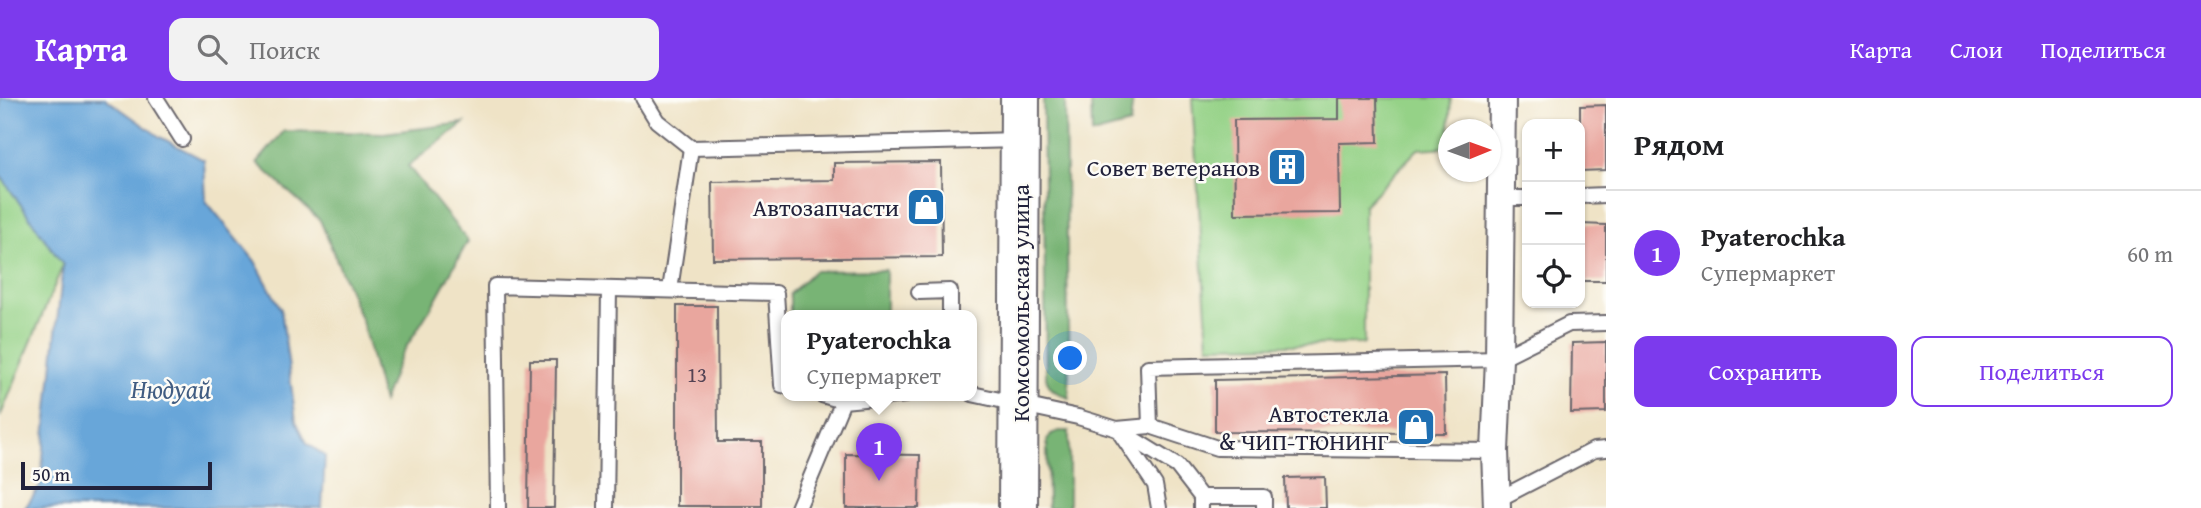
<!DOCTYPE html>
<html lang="ru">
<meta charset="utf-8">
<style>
:root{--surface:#fff;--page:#f2f2f2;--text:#202124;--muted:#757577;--line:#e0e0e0;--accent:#7c3aed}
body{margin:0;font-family:"Gentium Book Plus",serif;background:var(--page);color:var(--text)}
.controls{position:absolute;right:21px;top:21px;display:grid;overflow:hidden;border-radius:14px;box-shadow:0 2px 5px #0004}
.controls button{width:63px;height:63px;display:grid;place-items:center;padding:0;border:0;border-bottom:2px solid var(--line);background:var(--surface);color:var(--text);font:35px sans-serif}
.compass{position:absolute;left:1438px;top:21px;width:63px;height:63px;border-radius:50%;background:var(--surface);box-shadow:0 2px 5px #0004;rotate:89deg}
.scale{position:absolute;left:21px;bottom:18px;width:191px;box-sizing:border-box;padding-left:7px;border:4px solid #22223b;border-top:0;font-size:19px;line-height:24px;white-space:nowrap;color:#22223b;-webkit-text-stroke:5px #fdfcf7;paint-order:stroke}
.you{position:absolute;left:1071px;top:261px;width:24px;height:24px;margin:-18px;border:5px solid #fff;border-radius:50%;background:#1a73e8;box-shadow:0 0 0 10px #1a73e833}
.badge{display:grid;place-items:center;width:46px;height:46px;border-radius:50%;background:var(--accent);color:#fff;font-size:23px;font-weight:700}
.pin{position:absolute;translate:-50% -58px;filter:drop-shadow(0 2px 4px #0008)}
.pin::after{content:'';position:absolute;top:37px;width:24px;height:21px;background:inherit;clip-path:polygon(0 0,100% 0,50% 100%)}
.popup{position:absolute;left:781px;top:212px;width:196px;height:91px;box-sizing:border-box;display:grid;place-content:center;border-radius:14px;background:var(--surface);filter:drop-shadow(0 2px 5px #0005);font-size:23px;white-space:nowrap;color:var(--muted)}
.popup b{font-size:26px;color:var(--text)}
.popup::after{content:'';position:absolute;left:50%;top:100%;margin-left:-14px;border:14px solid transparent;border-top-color:var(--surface)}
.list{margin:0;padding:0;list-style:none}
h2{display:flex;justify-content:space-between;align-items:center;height:91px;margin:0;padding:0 28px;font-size:30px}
h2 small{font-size:23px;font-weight:400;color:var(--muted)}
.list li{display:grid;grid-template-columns:46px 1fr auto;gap:21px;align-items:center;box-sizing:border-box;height:126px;padding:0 28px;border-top:2px solid var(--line)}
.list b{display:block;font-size:26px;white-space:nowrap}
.list p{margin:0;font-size:23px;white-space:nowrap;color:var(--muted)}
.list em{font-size:23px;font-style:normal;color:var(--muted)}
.actions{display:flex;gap:14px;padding:21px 28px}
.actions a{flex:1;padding:16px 0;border:2px solid var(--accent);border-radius:14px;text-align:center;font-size:24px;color:var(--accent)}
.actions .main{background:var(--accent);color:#fff}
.icon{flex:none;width:38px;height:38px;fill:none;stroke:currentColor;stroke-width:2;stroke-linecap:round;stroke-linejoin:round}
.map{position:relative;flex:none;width:1606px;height:410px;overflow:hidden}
header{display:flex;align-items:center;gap:42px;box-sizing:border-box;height:98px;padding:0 35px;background:var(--accent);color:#fff}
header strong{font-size:33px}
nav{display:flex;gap:38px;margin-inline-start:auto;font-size:24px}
.search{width:490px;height:63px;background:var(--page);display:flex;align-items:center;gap:18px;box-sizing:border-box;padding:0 24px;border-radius:14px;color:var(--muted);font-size:26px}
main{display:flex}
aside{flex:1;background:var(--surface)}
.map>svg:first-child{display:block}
.green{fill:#95d287;stroke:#5c7a61;stroke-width:2}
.forest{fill:#78b474;stroke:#4d6b58;stroke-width:2}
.water{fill:#67a6d9;stroke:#44648a;stroke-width:2}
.building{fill:#e9a69e}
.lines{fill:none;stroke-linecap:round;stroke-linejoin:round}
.lane-casing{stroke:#6a666c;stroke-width:18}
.street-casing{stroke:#6a666c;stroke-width:30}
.primary-casing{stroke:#6a666c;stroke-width:42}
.lane{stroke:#fff;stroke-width:14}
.street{stroke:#fff;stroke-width:26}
.primary{stroke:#fff;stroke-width:38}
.labels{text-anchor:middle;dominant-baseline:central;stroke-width:5;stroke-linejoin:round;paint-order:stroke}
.number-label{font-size:21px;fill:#544354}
.poi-label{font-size:24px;fill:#22223b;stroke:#fdfcf7;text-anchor:end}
.street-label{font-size:24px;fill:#22223b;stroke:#fdfcf7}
.water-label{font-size:26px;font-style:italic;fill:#415d82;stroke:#fdfcf7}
</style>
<header>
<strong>Карта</strong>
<div class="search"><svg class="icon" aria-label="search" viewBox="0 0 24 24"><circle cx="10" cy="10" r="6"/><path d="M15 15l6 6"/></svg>Поиск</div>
<nav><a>Карта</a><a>Слои</a><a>Поделиться</a></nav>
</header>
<main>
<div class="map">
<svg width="1606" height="410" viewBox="0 0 1606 410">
<rect width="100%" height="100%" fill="#fdfcf7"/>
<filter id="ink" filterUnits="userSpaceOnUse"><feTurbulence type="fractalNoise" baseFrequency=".0143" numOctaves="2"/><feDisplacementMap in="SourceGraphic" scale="14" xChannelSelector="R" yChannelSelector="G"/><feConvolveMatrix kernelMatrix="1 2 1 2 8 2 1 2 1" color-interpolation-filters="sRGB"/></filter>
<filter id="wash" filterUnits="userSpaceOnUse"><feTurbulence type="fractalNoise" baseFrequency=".00686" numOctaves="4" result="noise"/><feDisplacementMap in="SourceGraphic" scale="28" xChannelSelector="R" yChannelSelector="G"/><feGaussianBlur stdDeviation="1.57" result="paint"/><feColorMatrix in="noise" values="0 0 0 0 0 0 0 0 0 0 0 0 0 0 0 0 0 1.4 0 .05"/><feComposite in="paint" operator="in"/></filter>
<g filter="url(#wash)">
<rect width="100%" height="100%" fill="#efe3c6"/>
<g class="green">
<polygon points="1192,0 1451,0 1448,49 1418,51 1364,107 1364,246 1208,248"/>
<polygon points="0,77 63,167 0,319"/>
</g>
<g class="forest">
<path d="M1043,0H1065L1069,300C1057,295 1050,293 1046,280Z"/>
<polygon points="1091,0 1133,0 1130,26 1092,36"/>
<polygon points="464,25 408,68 468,143 432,208 400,259 383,304 362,223 320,122 257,65 284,33 384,35"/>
<polygon points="886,172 886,216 924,217 790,217 790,196 814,173"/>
<polygon points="1059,333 1069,333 1069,410 1048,410 1047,343 1051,336"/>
</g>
<polygon class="water" points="0,0 105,0 160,39 204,62 206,103 255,163 281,211 296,323 307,345 325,358 322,410 25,410 40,388 63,167 0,77"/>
<g id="blocks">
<g class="building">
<polygon points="1339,0 1377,0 1378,44 1339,45 1340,115 1235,116 1234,22 1339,21"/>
<polygon points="1606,7 1606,72 1580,73 1580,8"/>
<polygon points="941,64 942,159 713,161 712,84 834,82 834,65"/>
<polygon points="1580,126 1606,127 1606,183 1580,183"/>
<polygon points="677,208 717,208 718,344 762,344 762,408 677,408"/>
<polygon points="1606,244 1606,314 1571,315 1572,245"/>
<polygon points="530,262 556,262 554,410 528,410"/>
<polygon points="1445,277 1446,335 1215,334 1215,282"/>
<polygon points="846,356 920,357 919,410 846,410"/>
<polygon points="1325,379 1326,410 1286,410 1285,380"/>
</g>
</g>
</g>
<g filter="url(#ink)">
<use href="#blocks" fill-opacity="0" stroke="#6a666c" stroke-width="2"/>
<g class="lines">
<g class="lane-casing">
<g id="lane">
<polyline points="156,0 182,41"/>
<polyline points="643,0 657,23 691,50 1018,42"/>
<polyline points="1580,98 1606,97"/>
<polyline points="1501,100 1527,100"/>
<polyline points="670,192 691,50"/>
<polyline points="919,194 950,193 950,217"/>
<polyline points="972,296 1078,319 1117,331 1177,368 1201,399 1201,410"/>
<polyline points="822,297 843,303"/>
<polyline points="1150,328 1148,269 1499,261 1569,226 1606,225"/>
<polyline points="1117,331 1150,328 1217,350 1495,353"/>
<polyline points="1122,338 1155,387 1159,410"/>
<polyline points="1201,399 1264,399 1264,410"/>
<polyline points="1497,402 1594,352 1606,351"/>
<polyline points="498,410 495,188 776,195 782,287 786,288"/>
<polyline points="606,410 609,191"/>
<polyline points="798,410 843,303 905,297"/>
</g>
</g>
<g class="street-casing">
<polyline id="street" points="1497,410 1495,353 1499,261 1502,0"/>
</g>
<g class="primary-casing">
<polyline id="primary" points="1018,410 1020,0"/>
</g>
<use href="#lane" class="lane"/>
<use href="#street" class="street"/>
<use href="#primary" class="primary"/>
</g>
</g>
<defs>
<g id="building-square" transform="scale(2.0125)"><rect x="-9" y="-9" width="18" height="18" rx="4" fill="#1f6fb2" stroke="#fdfcf7"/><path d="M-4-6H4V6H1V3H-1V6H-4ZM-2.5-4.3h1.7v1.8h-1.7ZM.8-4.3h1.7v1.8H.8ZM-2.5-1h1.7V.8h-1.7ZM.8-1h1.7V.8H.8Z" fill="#fff"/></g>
<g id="shop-square" transform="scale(2.0125)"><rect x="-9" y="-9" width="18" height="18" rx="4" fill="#1f6fb2" stroke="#fdfcf7"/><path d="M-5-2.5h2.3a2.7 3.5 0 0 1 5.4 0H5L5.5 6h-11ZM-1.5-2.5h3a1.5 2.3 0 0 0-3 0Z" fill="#fff"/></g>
</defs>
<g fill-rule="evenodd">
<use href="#building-square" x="1287" y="69"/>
<use href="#shop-square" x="926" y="109"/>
<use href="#shop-square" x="1416" y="329"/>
</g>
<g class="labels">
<g class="number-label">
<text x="697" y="276">13</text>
</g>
<g class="poi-label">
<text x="1260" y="69">Совет ветеранов</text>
<text x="899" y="109">Автозапчасти</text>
<text x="1389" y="315">Автостекла<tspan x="1389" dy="28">&amp; ЧИП-ТЮНИНГ</tspan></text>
</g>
<g class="street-label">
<text transform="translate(1020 205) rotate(-90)">Комсомольская улица</text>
</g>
<g class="water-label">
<text x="171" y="290">Нюдуай</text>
</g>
</g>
</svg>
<div class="controls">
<button>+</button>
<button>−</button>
<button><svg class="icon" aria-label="locate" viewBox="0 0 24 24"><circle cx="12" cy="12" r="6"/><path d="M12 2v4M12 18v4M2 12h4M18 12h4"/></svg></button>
</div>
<svg class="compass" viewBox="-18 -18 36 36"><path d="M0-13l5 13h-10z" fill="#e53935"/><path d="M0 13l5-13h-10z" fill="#757577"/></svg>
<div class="scale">50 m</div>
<div class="you"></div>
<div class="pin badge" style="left:879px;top:383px">1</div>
<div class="popup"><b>Pyaterochka</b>Супермаркет</div>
</div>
<aside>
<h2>Рядом<small></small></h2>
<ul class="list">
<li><span class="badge">1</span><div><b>Pyaterochka</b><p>Супермаркет</p></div><em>60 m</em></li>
</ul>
<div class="actions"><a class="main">Сохранить</a><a>Поделиться</a></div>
</aside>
</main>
